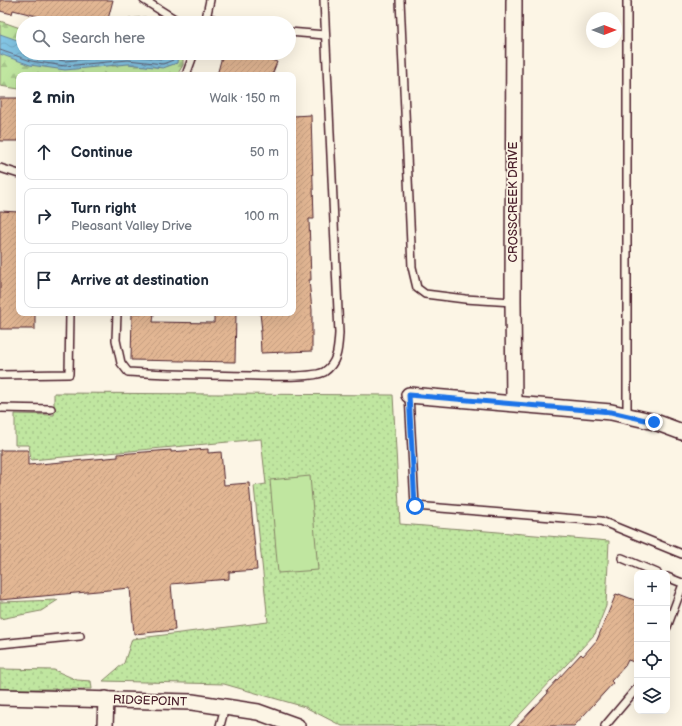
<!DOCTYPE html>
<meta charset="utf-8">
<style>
:root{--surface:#fff;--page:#f2f2f3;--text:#1f2937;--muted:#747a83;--line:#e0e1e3}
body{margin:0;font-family:"Balsamiq Sans",sans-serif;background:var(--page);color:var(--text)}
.controls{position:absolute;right:12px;bottom:12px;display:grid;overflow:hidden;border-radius:8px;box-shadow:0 4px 16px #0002}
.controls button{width:36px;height:36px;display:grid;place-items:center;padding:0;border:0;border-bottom:1px solid var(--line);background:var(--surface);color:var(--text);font:20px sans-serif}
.compass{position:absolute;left:586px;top:12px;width:36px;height:36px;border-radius:50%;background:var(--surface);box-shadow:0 4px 16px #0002;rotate:90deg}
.stop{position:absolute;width:12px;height:12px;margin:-9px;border:3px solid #1a73e8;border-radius:50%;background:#fff}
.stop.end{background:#1a73e8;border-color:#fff;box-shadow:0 1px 4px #0008}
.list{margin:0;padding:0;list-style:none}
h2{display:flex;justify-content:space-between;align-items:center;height:52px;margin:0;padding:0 16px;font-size:17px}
h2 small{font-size:13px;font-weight:400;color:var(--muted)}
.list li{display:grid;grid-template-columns:26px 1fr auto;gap:12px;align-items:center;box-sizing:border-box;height:56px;margin:0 8px 8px;padding:0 8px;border:1px solid var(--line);border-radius:8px}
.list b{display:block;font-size:15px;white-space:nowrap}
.list p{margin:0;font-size:13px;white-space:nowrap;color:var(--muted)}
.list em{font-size:13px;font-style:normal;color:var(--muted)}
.icon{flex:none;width:22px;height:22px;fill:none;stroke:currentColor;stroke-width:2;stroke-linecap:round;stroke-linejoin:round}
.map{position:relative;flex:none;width:682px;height:726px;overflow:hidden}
.search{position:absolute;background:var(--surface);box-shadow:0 4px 16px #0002;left:16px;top:16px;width:280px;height:44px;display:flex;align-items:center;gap:10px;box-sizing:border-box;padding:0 14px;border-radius:22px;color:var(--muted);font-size:15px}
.panel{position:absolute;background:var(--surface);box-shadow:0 4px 16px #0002;left:16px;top:72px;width:280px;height:244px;border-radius:8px}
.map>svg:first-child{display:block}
.grass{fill:url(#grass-dots);stroke:#858266}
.forest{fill:url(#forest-firs);stroke:#858266}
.green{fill:#c0e6a0;stroke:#858266}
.water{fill:url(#water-waves);stroke:#6c839a}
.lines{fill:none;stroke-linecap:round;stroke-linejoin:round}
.shore{stroke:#616175;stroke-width:1}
.building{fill:url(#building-hatch);stroke:#4a1f2b}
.service-casing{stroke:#4a1f2b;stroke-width:10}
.minor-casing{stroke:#4a1f2b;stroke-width:18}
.service{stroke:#fcf5e5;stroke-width:7}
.minor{stroke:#fcf5e5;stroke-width:15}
.route{stroke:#1a73e8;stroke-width:5}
.labels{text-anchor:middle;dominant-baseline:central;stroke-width:3.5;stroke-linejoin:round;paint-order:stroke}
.street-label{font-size:12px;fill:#4a1f2b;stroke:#fcf5e5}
</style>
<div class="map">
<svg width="682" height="726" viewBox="0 0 682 726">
<defs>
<pattern id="grass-dots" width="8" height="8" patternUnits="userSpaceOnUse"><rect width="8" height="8" fill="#c0e6a0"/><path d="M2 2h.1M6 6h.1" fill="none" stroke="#a6c58a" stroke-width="1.8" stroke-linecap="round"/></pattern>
<pattern id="forest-firs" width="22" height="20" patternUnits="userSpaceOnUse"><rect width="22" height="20" fill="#c0e6a0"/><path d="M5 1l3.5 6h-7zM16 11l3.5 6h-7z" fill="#a6c58a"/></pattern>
<pattern id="water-waves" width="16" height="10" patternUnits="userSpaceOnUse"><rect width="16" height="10" fill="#83c5e4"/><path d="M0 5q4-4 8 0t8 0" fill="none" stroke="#73a9c4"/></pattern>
<pattern id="building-hatch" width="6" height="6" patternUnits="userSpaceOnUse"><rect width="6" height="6" fill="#e2b693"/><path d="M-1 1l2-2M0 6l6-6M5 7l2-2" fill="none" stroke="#c39c7f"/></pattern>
</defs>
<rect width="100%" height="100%" fill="#fcf5e5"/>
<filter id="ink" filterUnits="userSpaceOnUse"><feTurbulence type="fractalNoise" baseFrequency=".025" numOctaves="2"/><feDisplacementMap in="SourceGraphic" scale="8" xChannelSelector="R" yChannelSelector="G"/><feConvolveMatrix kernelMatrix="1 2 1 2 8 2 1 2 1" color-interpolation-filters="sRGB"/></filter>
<g filter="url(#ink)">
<g class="grass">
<polygon points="54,393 393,395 400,524 609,541 606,606 595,634 509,726 342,726 305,707 224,684 103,681 124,663 132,639 268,622 254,486 266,484 261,439 31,460 29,445 15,445 15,414 54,415"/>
<polygon points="58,600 41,611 0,619 0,602"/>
<polygon points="0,669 54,670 77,680 91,681 92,689 0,689"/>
</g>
<g class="forest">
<polygon points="145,17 161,23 125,23 129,19"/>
<polygon points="0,21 23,29 23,53 183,53 183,65 177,75 19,75 19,89 0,86"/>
</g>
<polygon class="green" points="310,476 318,570 278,573 270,480"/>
<polygon class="water" points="0,34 23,42 23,53 178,53 177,63 163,68 128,64 65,70 30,65 0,54"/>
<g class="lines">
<g class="shore">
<polyline points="0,50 31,61 65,66 128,60 163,64 173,60 174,53"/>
<polyline points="25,53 32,56 65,61 127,55 162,59 168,57 169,53"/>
</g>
</g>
<g class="building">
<polygon points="0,0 113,0 107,23 65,23 13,10 12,14 0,11"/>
<polygon points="223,53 252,53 277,62 272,75 217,75"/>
<rect x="0" y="98" width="19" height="43"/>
<polygon points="311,115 314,219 309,219 311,280 309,280 312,310 312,351 261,353 260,331 262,331 260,313 293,313 293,116"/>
<polygon points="0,211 19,212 19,313 35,313 35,329 0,329"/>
<polygon points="132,313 154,313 153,322 214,323 214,313 236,313 235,362 131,360"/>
<polygon points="208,449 208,453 221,452 224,485 249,483 257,570 229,572 229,579 171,584 175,630 134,634 130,588 0,600 0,450 28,450 28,465 118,457 118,454 171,450 171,452"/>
<polygon points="616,594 619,595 619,594 637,601 637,663 628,660 625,666 611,681 613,683 574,726 517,726 548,693 547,691 581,654 583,656 597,640"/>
</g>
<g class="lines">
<g class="service-casing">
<g id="service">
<polyline points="144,0 181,23"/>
<polyline points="400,0 412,267 417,288 425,294 465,299 513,302"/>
<polyline points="206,17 224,23"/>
<polyline points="205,23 210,0"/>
<polyline points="289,32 325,35"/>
<polyline points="186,75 194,53"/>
<polyline points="0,168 19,174"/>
<path d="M117,313L116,340L121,363L128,372C171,375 214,375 257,376C272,376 312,378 324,372C338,363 338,348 339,333L324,0"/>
<polyline points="0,375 69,374 70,313"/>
<polyline points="409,395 415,506 601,521 682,554"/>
<polyline points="0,408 51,409"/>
<polyline points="627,416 627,0"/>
<polyline points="622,558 657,573"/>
<polyline points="667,577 682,583"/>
<polyline points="667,627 682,587"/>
<polyline points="0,644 80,636"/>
<polyline points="220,726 225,707"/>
<polyline points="605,726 637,688"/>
</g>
</g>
<g class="minor-casing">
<g id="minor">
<polyline points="514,0 513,302 514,403"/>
<polyline points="409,395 611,412 655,422 682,432"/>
<polyline points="0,697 192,702 258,712 297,726"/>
<polyline points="105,726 106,699"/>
</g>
</g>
<use href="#service" class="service"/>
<use href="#minor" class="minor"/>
</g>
</g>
<g class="lines" filter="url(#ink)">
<polyline class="route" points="415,506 409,395 611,412 654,422"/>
</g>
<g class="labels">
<g class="street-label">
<text transform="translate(513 202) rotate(-90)">CROSSCREEK DRIVE</text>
<text transform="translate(150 701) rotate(2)">RIDGEPOINT</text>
</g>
</g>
</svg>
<div class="controls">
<button>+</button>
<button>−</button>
<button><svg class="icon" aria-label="locate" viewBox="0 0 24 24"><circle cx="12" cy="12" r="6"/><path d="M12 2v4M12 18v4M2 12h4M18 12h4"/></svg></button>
<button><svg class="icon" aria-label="layers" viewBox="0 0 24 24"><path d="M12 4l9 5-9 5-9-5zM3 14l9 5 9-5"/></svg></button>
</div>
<svg class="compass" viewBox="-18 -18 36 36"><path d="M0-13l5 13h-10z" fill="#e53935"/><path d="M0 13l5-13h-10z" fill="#747a83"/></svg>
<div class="stop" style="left:415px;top:506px"></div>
<div class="stop end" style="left:654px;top:422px"></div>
<div class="search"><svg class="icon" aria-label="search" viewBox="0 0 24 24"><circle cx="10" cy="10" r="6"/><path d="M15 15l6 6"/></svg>Search here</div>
<section class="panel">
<h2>2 min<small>Walk · 150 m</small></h2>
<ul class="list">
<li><svg class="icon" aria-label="ahead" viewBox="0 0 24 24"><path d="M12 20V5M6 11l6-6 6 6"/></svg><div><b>Continue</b></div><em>50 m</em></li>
<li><svg class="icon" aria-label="right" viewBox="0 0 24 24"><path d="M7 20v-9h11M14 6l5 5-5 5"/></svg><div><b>Turn right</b><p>Pleasant Valley Drive</p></div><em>100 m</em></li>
<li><svg class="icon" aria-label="arrive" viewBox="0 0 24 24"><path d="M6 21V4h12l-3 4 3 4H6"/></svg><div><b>Arrive at destination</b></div></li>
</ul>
</section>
</div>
